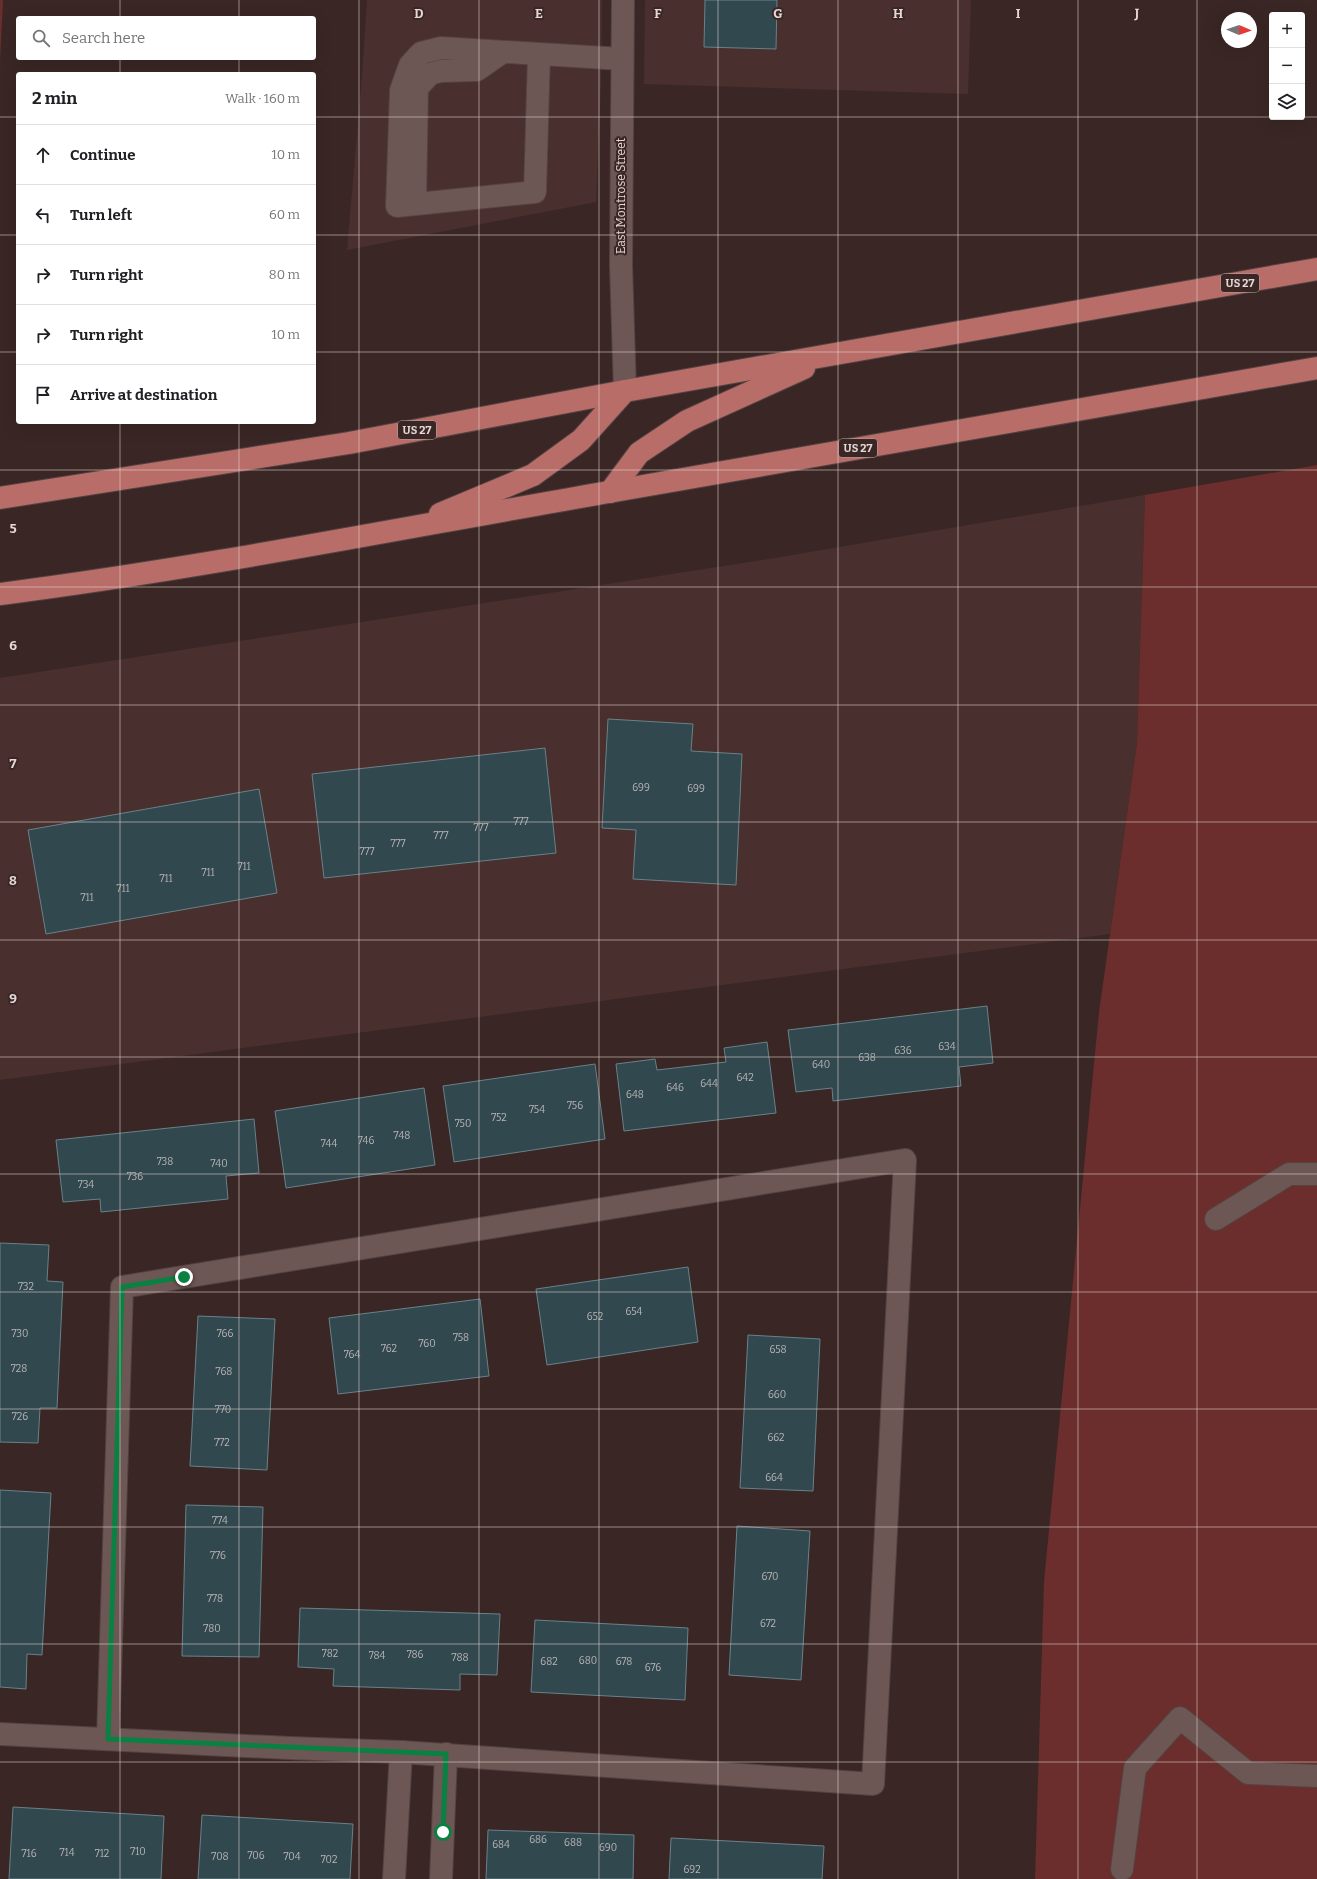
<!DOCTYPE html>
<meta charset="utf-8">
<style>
:root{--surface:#fff;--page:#f2f2f2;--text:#202124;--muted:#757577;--line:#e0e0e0}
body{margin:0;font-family:Bitter,serif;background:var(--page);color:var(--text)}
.controls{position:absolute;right:12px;top:12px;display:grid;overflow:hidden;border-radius:4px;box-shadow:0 4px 16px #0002}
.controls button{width:36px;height:36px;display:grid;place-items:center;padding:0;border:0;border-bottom:1px solid var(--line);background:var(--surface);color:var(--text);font:20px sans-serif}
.compass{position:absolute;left:1221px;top:12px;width:36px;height:36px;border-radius:50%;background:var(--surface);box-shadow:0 4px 16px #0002;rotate:92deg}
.stop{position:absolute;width:12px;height:12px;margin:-9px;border:3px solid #0b8043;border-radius:50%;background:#fff}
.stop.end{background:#0b8043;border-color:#fff;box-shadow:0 1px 4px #0008}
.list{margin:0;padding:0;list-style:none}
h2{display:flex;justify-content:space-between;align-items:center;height:52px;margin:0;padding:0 16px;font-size:17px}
h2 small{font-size:13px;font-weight:400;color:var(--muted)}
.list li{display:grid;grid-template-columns:26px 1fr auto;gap:12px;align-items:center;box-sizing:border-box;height:60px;padding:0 16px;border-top:1px solid var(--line)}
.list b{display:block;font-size:15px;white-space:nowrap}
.list em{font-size:13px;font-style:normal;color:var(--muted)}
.icon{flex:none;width:22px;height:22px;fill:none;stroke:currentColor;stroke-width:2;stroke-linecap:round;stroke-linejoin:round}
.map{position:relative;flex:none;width:1317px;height:1879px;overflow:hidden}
.search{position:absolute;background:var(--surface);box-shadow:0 4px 16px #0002;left:16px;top:16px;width:300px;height:44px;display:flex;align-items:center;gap:10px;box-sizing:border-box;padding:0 14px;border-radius:4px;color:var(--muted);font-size:15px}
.panel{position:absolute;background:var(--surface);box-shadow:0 4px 16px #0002;left:16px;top:72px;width:300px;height:352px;border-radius:4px}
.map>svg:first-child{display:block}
.built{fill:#492f2d}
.green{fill:#6b2e2c}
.building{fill:#32484f;stroke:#698189}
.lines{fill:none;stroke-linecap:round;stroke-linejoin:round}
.minor-casing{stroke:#534342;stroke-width:24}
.highway-casing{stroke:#534342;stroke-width:24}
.minor{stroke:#6d5755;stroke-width:22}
.highway{stroke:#b96d68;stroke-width:22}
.route{stroke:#0b8043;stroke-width:5}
.grid{fill:none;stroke:#e5d8d6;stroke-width:1;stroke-opacity:0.55}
.labels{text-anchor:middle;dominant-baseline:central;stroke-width:4;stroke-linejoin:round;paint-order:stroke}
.number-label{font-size:10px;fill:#b8b4b4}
.shield{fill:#3a2725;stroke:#b2a3a1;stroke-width:1}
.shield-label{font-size:11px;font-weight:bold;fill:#e5d8d6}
.street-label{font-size:12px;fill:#e5d8d6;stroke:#3a2725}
.grid-label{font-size:13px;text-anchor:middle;font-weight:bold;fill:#e5d8d6;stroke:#3a2725;stroke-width:4;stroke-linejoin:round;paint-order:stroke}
</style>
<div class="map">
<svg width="1317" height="1879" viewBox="0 0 1317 1879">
<rect width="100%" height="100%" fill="#3a2725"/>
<g class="built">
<polygon points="367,0 602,0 601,86 596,202 347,250 362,76"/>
<polygon points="645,0 971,0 968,94 644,84"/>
<polygon points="1145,495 1137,743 1110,934 0,1080 0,678 769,559"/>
</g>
<g class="green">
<polygon points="0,0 3,0 0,61"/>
<polygon points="1317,465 1317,1879 1035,1879 1044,1582 1099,1012 1137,743 1145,495"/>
</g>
<g class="building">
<polygon points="705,0 777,0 776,49 704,47"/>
<polygon points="608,719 693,724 691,751 742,754 736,885 633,879 636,830 602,828"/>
<polygon points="545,748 556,853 324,878 312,774"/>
<polygon points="259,789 277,893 46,934 28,830"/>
<polygon points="987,1006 993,1063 959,1067 961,1086 833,1101 832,1088 796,1092 788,1030"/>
<polygon points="767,1042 776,1113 624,1131 616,1064 655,1059 657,1070 726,1062 724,1048"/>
<polygon points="595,1064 605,1139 454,1162 443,1086"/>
<polygon points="424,1088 435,1165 286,1188 275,1111"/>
<polygon points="254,1119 259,1173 226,1176 228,1199 101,1212 100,1199 63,1202 56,1140"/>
<polygon points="0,1243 49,1245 47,1281 63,1282 57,1408 40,1408 38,1443 0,1442"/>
<polygon points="688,1267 698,1342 547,1365 536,1289"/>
<polygon points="480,1299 489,1376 338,1394 329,1318"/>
<polygon points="198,1316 275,1319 267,1470 190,1466"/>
<polygon points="748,1335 820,1339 813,1491 740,1488"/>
<polygon points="0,1490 51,1493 42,1655 27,1654 26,1689 0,1687"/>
<polygon points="186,1505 263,1507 259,1657 182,1656"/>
<polygon points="737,1526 810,1531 801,1680 729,1675"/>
<polygon points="300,1608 500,1614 497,1675 460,1674 460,1690 333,1686 334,1669 298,1667"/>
<polygon points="535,1620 688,1628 685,1700 531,1692"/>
<polygon points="13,1807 164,1816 161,1879 9,1879"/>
<polygon points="202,1815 353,1824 350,1879 198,1879"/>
<polygon points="488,1830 634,1835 633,1879 486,1879"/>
<polygon points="671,1838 824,1846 822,1879 669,1879"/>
</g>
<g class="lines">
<g class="minor-casing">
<g id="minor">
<polyline points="623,0 621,265 625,391"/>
<polyline points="539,54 535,192 397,206 401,90 410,65 421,53 441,48 622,59"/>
<polyline points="415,204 417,88 430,74 441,71 477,70 503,52"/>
<polyline points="1216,1219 1289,1174 1317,1174"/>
<polyline points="0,1734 289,1748 401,1752 873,1784 905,1160 122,1287 108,1739"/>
<polyline points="1122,1869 1135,1768 1180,1718 1248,1773 1317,1776"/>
<polyline points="394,1879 401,1752"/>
<polyline points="441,1879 446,1754"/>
</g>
</g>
<g class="highway-casing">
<g id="highway">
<polyline points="610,492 639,453 687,421 804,368"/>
<polyline points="0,498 349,443 625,391 1317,269"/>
<polyline points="440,514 533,475 581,440 625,391"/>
<path d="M0,594C202,568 402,528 603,493C841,451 1079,410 1317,368"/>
</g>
</g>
<use href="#minor" class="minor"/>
<use href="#highway" class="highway"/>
</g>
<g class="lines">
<polyline class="route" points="184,1277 122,1287 108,1739 446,1754 443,1832"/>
</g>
<path class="grid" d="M120,0V18M239,0V18M359,0V1879M479,0V1879M599,0V1879M718,0V1879M838,0V1879M958,0V1879M1078,0V1879M1197,0V1879M120,58V74M239,58V74M0,117H18M314,117H1317M0,235H18M314,235H1317M0,352H18M314,352H1317M120,422V1879M239,422V1879M0,470H1317M0,587H1317M0,705H1317M0,822H1317M0,940H1317M0,1057H1317M0,1174H1317M0,1292H1317M0,1409H1317M0,1527H1317M0,1644H1317M0,1762H1317"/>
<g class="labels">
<g class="number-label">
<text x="641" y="788">699</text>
<text x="696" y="789">699</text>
<text x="521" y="822">777</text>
<text x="481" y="828">777</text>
<text x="441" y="836">777</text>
<text x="398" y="844">777</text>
<text x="367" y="852">777</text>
<text x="244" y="867">711</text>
<text x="208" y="873">711</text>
<text x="166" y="879">711</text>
<text x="123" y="889">711</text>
<text x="87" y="898">711</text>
<text x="947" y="1047">634</text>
<text x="903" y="1051">636</text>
<text x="867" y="1058">638</text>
<text x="821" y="1065">640</text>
<text x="745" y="1078">642</text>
<text x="709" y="1084">644</text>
<text x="675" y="1088">646</text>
<text x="635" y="1095">648</text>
<text x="575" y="1106">756</text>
<text x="537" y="1110">754</text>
<text x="499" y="1118">752</text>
<text x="463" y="1124">750</text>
<text x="402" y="1136">748</text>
<text x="366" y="1141">746</text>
<text x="329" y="1144">744</text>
<text x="165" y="1162">738</text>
<text x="219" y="1164">740</text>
<text x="135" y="1177">736</text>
<text x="86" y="1185">734</text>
<text x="26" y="1287">732</text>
<text x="634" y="1312">654</text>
<text x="595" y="1317">652</text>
<text x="20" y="1334">730</text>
<text x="225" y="1334">766</text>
<text x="461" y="1338">758</text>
<text x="427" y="1344">760</text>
<text x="389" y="1349">762</text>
<text x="778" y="1350">658</text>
<text x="352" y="1355">764</text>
<text x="19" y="1369">728</text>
<text x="224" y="1372">768</text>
<text x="777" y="1395">660</text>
<text x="223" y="1410">770</text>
<text x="20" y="1417">726</text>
<text x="776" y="1438">662</text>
<text x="222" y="1443">772</text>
<text x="774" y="1478">664</text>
<text x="220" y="1521">774</text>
<text x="218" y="1556">776</text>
<text x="770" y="1577">670</text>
<text x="215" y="1599">778</text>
<text x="768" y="1624">672</text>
<text x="212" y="1629">780</text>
<text x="330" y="1654">782</text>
<text x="415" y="1655">786</text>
<text x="377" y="1656">784</text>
<text x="460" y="1658">788</text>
<text x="588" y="1661">680</text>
<text x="549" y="1662">682</text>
<text x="624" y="1662">678</text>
<text x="653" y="1668">676</text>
<text x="538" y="1840">686</text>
<text x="573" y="1843">688</text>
<text x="501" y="1845">684</text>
<text x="608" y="1848">690</text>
<text x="138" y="1852">710</text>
<text x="67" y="1853">714</text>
<text x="29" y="1854">716</text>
<text x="102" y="1854">712</text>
<text x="256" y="1856">706</text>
<text x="220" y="1857">708</text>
<text x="292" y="1857">704</text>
<text x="329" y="1860">702</text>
<text x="692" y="1870">692</text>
</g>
<g class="shield">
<rect x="1221" y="274" width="38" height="18" rx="3"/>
<rect x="398" y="421" width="38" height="18" rx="3"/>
<rect x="839" y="439" width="38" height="18" rx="3"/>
</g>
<g class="shield-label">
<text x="1240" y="283">US 27</text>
<text x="417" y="430">US 27</text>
<text x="858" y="448">US 27</text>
</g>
<g class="street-label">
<text transform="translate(621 196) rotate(-90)">East Montrose Street</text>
</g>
</g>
<g class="grid-label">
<text x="419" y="18">D</text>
<text x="539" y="18">E</text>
<text x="658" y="18">F</text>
<text x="778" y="18">G</text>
<text x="898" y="18">H</text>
<text x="1018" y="18">I</text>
<text x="1137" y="18">J</text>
<text x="13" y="533">5</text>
<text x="13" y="650">6</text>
<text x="13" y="768">7</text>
<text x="13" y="885">8</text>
<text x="13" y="1003">9</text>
</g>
</svg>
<div class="controls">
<button>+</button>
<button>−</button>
<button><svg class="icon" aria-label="layers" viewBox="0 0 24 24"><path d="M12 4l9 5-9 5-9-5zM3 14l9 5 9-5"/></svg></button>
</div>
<svg class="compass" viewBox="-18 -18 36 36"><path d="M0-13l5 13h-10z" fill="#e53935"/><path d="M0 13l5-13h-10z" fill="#757577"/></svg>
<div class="stop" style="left:443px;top:1832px"></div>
<div class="stop end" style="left:184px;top:1277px"></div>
<div class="search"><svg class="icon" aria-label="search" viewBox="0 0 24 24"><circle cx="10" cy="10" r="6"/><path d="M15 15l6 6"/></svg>Search here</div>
<section class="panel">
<h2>2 min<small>Walk · 160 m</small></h2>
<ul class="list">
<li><svg class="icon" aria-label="ahead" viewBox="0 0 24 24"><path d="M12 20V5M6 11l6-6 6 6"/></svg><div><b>Continue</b></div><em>10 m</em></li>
<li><svg class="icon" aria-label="left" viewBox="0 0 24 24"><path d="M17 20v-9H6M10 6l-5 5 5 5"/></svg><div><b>Turn left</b></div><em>60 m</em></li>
<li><svg class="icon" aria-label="right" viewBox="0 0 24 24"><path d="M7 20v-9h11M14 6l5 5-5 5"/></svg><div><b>Turn right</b></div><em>80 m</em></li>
<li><svg class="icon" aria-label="right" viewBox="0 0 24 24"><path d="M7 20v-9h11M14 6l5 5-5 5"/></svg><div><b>Turn right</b></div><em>10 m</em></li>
<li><svg class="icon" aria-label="arrive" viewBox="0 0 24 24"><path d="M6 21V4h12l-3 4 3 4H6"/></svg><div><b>Arrive at destination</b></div></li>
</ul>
</section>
</div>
